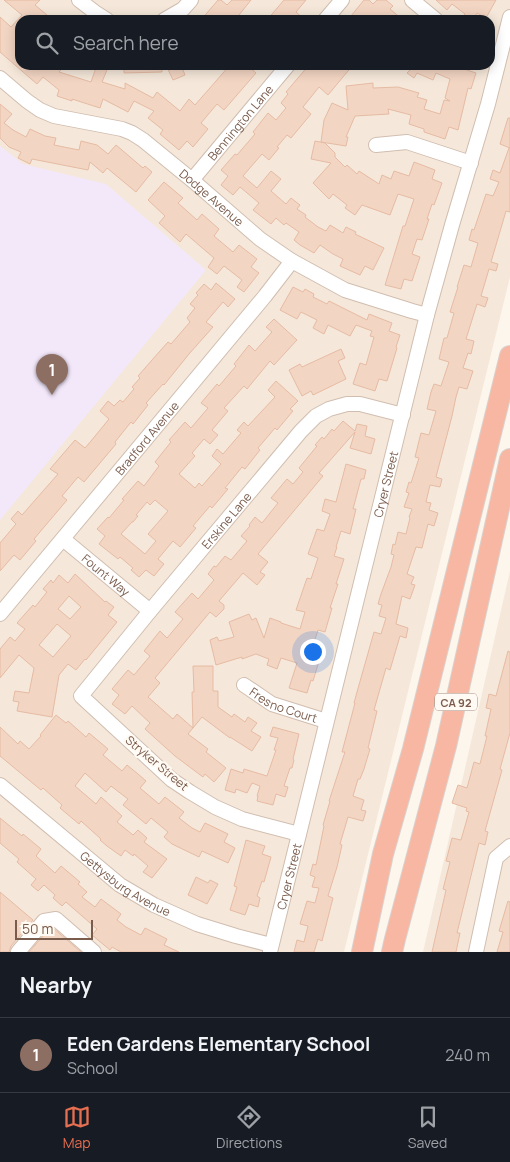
<!DOCTYPE html>
<style>
:root{--surface:#171b24;--page:#20242c;--text:#f1f3f6;--muted:#9ea1a6;--line:#363941;--accent:#e76f51}
body{margin:0;font-family:Manrope,sans-serif;background:var(--page);color:var(--text)}
.scale{position:absolute;left:15px;bottom:12px;width:78px;box-sizing:border-box;padding-left:5px;border:2px solid #7a5c4d;border-top:0;font-size:14px;line-height:18px;white-space:nowrap;color:#7a5c4d;-webkit-text-stroke:4px #fffaf3;paint-order:stroke}
.you{position:absolute;left:312px;top:651px;width:18px;height:18px;margin:-12px;border:4px solid #fff;border-radius:50%;background:#1a73e8;box-shadow:0 0 0 8px #1a73e833}
.badge{display:grid;place-items:center;width:32px;height:32px;border-radius:50%;background:var(--accent);color:#fff;font-size:16px;font-weight:700}
.pin{position:absolute;translate:-50% -41px;filter:drop-shadow(0 1px 2px #0008)}
.pin::after{content:'';position:absolute;top:26px;width:18px;height:15px;background:inherit;clip-path:polygon(0 0,100% 0,50% 100%)}
.list{margin:0;padding:0;list-style:none}
h2{display:flex;justify-content:space-between;align-items:center;height:65px;margin:0;padding:0 20px;font-size:21px}
h2 small{font-size:16px;font-weight:400;color:var(--muted)}
.list li{display:grid;grid-template-columns:32px 1fr auto;gap:15px;align-items:center;box-sizing:border-box;height:75px;padding:0 20px;border-top:1px solid var(--line)}
.list b{display:block;font-size:19px;white-space:nowrap}
.list p{margin:0;font-size:16px;white-space:nowrap;color:var(--muted)}
.list em{font-size:16px;font-style:normal;color:var(--muted)}
.icon{flex:none;width:28px;height:28px;fill:none;stroke:currentColor;stroke-width:2;stroke-linecap:round;stroke-linejoin:round}
.map{position:relative;flex:none;width:510px;height:952px;overflow:hidden}
.search{position:absolute;background:var(--surface);box-shadow:0 2px 12px #0003;left:15px;right:15px;top:15px;height:55px;display:flex;align-items:center;gap:12px;box-sizing:border-box;padding:0 18px;border-radius:15px;color:var(--muted);font-size:19px}
.sheet{height:140px;background:var(--surface)}
nav{display:flex;justify-content:space-around;align-items:center;box-sizing:border-box;height:70px;border-top:1px solid var(--line);background:var(--surface);font-size:14px;color:var(--muted)}
nav a{display:grid;justify-items:center;gap:2px}
nav .on{color:var(--accent)}
.map>svg:first-child{display:block}
.residential{fill:#f5e8da;fill-rule:evenodd}
.education{fill:#f3e8fa}
.building{fill:#f3d5c3;stroke:#e6bba3;fill-rule:evenodd}
.lines{fill:none;stroke-linecap:round;stroke-linejoin:round}
.minor-casing{stroke:#d1beb0;stroke-width:16}
.highway-casing{stroke:#dad1cd;stroke-width:22}
.minor{stroke:#fff;stroke-width:14}
.highway{stroke:#f7b7a3;stroke-width:20}
.labels{text-anchor:middle;dominant-baseline:central;stroke-width:4.5;stroke-linejoin:round;paint-order:stroke}
.shield{fill:#fffaf3;stroke:#a28b7f;stroke-width:1}
.shield-label{font-size:11px;font-weight:bold;fill:#7a5c4d}
.street-label{font-size:12px;fill:#7a5c4d;stroke:#fffaf3}
</style>
<div class="map">
<svg width="510" height="952" viewBox="0 0 510 952">
<rect width="100%" height="100%" fill="#fdf6ec"/>
<g class="residential">
<path d="M0,0H510V277L344,952H0ZM20,20H490V65H20Z"/>
<polygon points="510,571 510,952 423,952"/>
</g>
<polygon class="education" points="0,146 23,164 106,184 206,270 0,520"/>
<g class="building">
<polygon points="4,0 40,0 35,5 53,20 20,20 20,65 65,65 59,72 91,82 97,65 109,65 102,82 125,89 125,83 153,98 157,92 180,111 189,99 195,105 230,65 247,65 256,73 224,110 217,104 201,123 208,129 193,147 187,141 179,150 160,134 163,130 148,118 154,111 134,101 128,112 103,99 100,108 72,99 72,101 57,96 59,90 43,77 37,84 15,65 0,52 0,17 11,27 22,15"/>
<polygon points="218,0 221,0 227,5 232,0 251,0 235,20 201,20"/>
<polygon points="284,0 306,0 296,12 305,20 267,20"/>
<polygon points="364,0 369,0 373,4 377,0 386,0 393,6 390,9 403,20 357,20 351,16"/>
<polygon points="436,0 496,0 486,18 477,13 473,20 469,20 463,17 465,14 452,4 447,10"/>
<polygon points="124,65 162,65 162,72 124,73"/>
<polygon points="166,65 181,65 185,75 173,80"/>
<polygon points="309,65 353,65 328,95 319,87 303,107 311,114 291,138 287,135 277,147 279,148 269,160 262,154 243,176 257,188 271,171 281,179 271,191 286,204 291,198 300,205 297,209 306,215 305,217 318,227 326,231 330,225 343,233 346,227 356,232 355,234 384,248 373,270 365,266 360,275 340,266 343,259 333,254 320,245 314,253 300,245 294,240 299,232 286,223 284,225 276,218 271,224 253,210 259,203 240,187 233,195 221,185 228,176 221,170 235,154 237,155 255,134 253,132 268,113 276,120 286,108 281,103 288,94 286,92"/>
<polygon points="398,65 465,65 464,69 476,73 471,89 468,88 458,130 449,127 445,139 424,132 424,129 409,124 411,115 388,109 389,114 355,116 346,137 348,137 346,146 321,142 324,120 332,103 348,110 346,86 373,83 373,88 398,87 419,93 417,97 427,100 424,109 440,114 444,100 450,101 445,98 450,79 436,73 433,80 417,73 414,78 407,73 410,70"/>
<polygon points="0,104 12,114 4,123 13,130 26,137 30,129 45,136 56,138 54,145 79,150 81,141 97,145 108,154 116,145 143,168 145,166 152,172 136,192 107,168 103,173 90,162 88,170 32,159 30,164 18,158 21,152 9,147 0,138"/>
<polygon points="508,118 510,118 510,148 500,144"/>
<polygon points="315,141 325,143 335,153 335,157 345,167 347,165 357,174 359,171 379,184 382,175 391,179 394,171 409,176 414,162 435,170 432,179 442,183 434,205 432,204 427,219 429,219 422,240 417,239 412,254 420,257 412,281 404,279 401,289 385,285 403,226 405,226 414,199 398,194 390,215 362,205 355,215 345,208 347,205 333,194 329,199 313,183 331,163 311,159"/>
<polygon points="509,148 510,148 510,212 506,211 491,262 498,264 496,271 489,269 481,296 488,298 485,307 477,304 466,339 474,341 471,354 468,353 463,368 473,371 467,389 459,387 456,397 452,416 436,477 442,479 440,487 430,485 426,502 431,503 429,510 438,513 434,526 428,524 422,548 416,547 407,574 414,577 411,584 415,585 410,599 402,596 396,624 408,628 406,638 400,636 390,670 386,668 374,710 377,711 368,748 370,749 364,769 360,779 358,779 353,796 364,800 361,810 366,811 363,821 348,817 340,844 342,845 337,867 328,896 333,898 322,941 318,939 314,952 294,952 297,940 304,942 308,926 300,924 307,901 315,903 319,888 312,887 315,877 310,875 313,864 316,865 324,826 323,825 330,801 329,801 345,752 342,752 355,703 354,703 357,692 374,632 381,634 386,618 379,616 382,605 378,604 381,594 391,567 394,555 391,554 393,544 395,545 398,532 406,534 410,518 409,517 412,509 404,507 409,493 406,492 409,482 411,483 419,458 415,457 421,433 429,435 436,411 427,409 431,392 434,384 441,386 449,362 439,359 444,338 447,338 454,313 450,312 458,287 457,287 464,265 471,267 478,243 469,240 472,229 474,230 486,194 493,196 499,182 490,179 493,170 500,173"/>
<polygon points="164,182 183,198 178,203 197,220 202,214 219,229 214,236 233,252 239,245 257,259 251,267 259,273 244,292 237,287 242,280 224,266 217,274 208,267 214,258 186,234 180,242 159,223 165,216 148,200"/>
<polygon points="216,283 235,299 228,307 223,302 206,322 213,327 189,354 164,385 163,384 146,403 148,405 133,424 131,422 115,442 116,444 84,482 78,477 62,496 67,500 34,539 36,541 20,560 14,555 0,571 0,543 16,524 11,519 18,511 22,515 58,474 50,469 75,440 85,448 91,441 109,419 100,411 108,401 114,406 120,400 123,402 134,389 132,387 140,378 138,376 152,360 168,342 171,344 190,322 187,318 195,308 190,304 198,295 196,293 204,284 211,290"/>
<polygon points="293,287 303,292 305,289 314,294 313,297 327,304 329,301 367,320 369,314 392,323 389,331 400,335 396,347 397,348 387,381 379,379 375,391 353,384 360,363 366,365 374,337 370,336 372,331 356,325 350,336 328,325 324,334 313,328 317,320 301,312 297,319 280,310"/>
<path d="M274,319L297,340L274,365L270,361L247,389L244,386L224,408L228,411L212,430L218,435L210,444L204,439L192,453L195,456L179,474L195,488L199,483L202,486L221,464L212,456L217,449L223,454L241,433L237,430L244,422L248,426L275,397L268,390L276,381L298,401L290,409L293,411L277,430L275,428L258,448L260,450L245,469L242,467L225,488L228,489L212,508L210,506L193,526L196,528L180,547L173,541L158,559L164,564L154,576L146,570L139,577L131,570L133,568L120,557L118,559L99,544L105,536L97,529L108,517L109,518L124,500L122,499L138,481L144,486L159,466L155,462L171,442L169,440L185,422L191,428L208,408L201,403L217,384L219,386L236,366L234,364L249,345L255,351L272,332L266,327ZM155,500L168,511L148,534L156,541L145,554L121,534L132,522H133L138,516L136,515L147,502L150,505Z"/>
<polygon points="341,349 345,358 338,361 346,379 313,395 311,391 302,396 289,370 300,364 302,367"/>
<polygon points="343,421 355,431 357,424 367,426 365,436 375,439 371,454 350,448 355,432 319,473 323,476 258,554 268,562 260,572 265,575 257,585 243,573 219,601 224,605 224,609 216,617 210,612 155,678 160,683 148,697 173,719 177,714 193,728 188,734 208,749 206,752 226,768 214,782 205,774 203,777 175,756 145,729 150,723 132,706 125,714 112,704 119,695 112,689 128,670 134,675 150,656 144,651 160,631 167,638 183,619 175,612 192,593 198,599 214,580 208,574 214,566 216,567 225,556 231,560 247,541 241,536 250,526 249,525 255,517 262,523 278,503 271,498 287,479 293,484 303,472 299,468 317,446 315,445 322,437 324,439 332,429 334,431"/>
<polygon points="346,464 366,470 364,479 361,479 353,509 356,509 350,534 341,531 336,547 337,547 334,556 344,559 336,584 338,584 330,608 332,608 325,632 318,630 313,646 315,646 312,656 320,658 313,681 311,680 307,693 289,688 297,663 281,658 277,669 267,665 269,659 256,654 242,659 242,657 216,665 210,640 217,637 219,641 234,637 229,622 249,614 252,620 256,618 264,638 270,618 281,622 281,623 300,629 305,612 296,610 307,578 311,579 318,558 308,554 317,529 324,531 330,514 322,511 325,499 336,502"/>
<path d="M75,574L105,602L106,601L114,607L108,615L117,622L86,660L85,659L76,670L68,664L59,675L52,717L17,711L19,702L13,701L15,691L29,693L34,668L19,655L0,678V649L10,637L15,641L25,629L17,623L33,605L35,607L47,592L43,589L51,580L53,583L59,575L68,583ZM69,596L81,607L70,619L58,609ZM57,624L71,636L53,657L39,645Z"/>
<polygon points="508,651 510,652 510,733 500,769 502,770 485,831 488,832 485,845 479,843 457,933 460,933 456,952 432,952 446,890 443,889 450,862 446,861 452,838 461,840 469,812 466,811 467,808 452,803 458,785 467,788 474,762 480,764 487,736 485,736 491,709 486,708 489,694 496,696"/>
<polygon points="193,666 213,666 213,691 218,691 218,707 232,717 234,714 245,722 248,717 257,723 251,731 261,737 252,751 230,737 230,738 202,717 193,728 192,692 194,692"/>
<polygon points="56,715 66,723 68,721 86,737 89,733 108,749 103,755 122,771 127,765 138,774 146,781 140,788 159,804 165,797 184,812 179,818 192,828 200,832 205,823 228,834 224,842 235,848 228,863 202,851 199,857 172,844 164,837 168,832 151,818 146,824 123,805 128,799 111,786 106,792 85,773 75,786 96,804 101,797 122,816 117,822 133,835 138,830 147,838 144,842 167,859 152,878 143,872 148,866 134,854 133,856 125,850 121,856 107,846 100,840 101,839 81,821 79,824 60,808 62,805 43,788 41,790 0,756 0,727 18,744 20,741 29,749 41,736 40,735"/>
<polygon points="273,727 299,734 293,759 294,760 292,768 290,768 284,786 288,787 285,797 276,794 273,805 257,801 258,796 257,796 260,786 252,783 247,793 236,789 235,793 225,790 231,769 243,773 244,769 267,776 276,750 274,750 278,738 270,736"/>
<polygon points="0,818 22,836 23,834 41,849 36,856 55,873 61,866 80,882 78,884 87,892 82,897 95,907 101,899 121,914 117,920 126,927 141,935 145,928 167,939 164,945 179,952 121,952 112,947 110,950 92,935 97,929 66,902 62,906 53,898 55,895 44,885 38,891 31,885 36,879 17,862 19,859 0,843"/>
<polygon points="246,840 265,846 262,854 271,857 264,882 262,881 257,896 260,898 258,907 249,904 245,915 230,910 237,887 234,886"/>
<polygon points="196,877 208,883 210,880 218,884 207,904 188,895"/>
<polygon points="0,892 33,920 11,946 9,952 0,952"/>
<polygon points="508,901 510,902 510,952 497,952 503,932 499,931"/>
<polygon points="53,928 81,952 29,952 49,929"/>
</g>
<g class="lines">
<g class="minor-casing">
<g id="minor">
<polyline points="79,0 96,13 107,20"/>
<polyline points="412,0 436,20"/>
<polyline points="164,20 183,9 191,0"/>
<polyline points="325,20 342,0"/>
<path id="s1" d="M0,78L27,101L40,110L54,116L122,129L132,133L143,140L192,180L260,239L292,261L345,290L412,311L427,315"/>
<polyline points="376,145 407,142 471,163"/>
<path id="s2" d="M192,180L288,65"/>
<path id="s3" d="M63,539L150,611"/>
<path id="s4" d="M0,614L265,296L292,261"/>
<path id="s5" d="M244,685L272,704L326,721"/>
<path id="s6" d="M0,785L120,885L154,905L197,924L236,936L271,945"/>
<path id="s7" d="M299,834L242,819L215,807L190,792L172,780L81,696L150,611L301,431L316,416L329,409L347,404H360L403,415"/>
<polyline points="18,952 44,921 56,919 94,952"/>
<path id="s8" d="M270,952L427,315L452,225L488,104L510,17"/>
<polyline points="476,952 496,858 510,846"/>
</g>
</g>
<g class="highway-casing">
<g id="highway">
<polyline points="362,952 383,854 413,749 510,356"/>
<polyline points="392,952 395,939 446,746 510,459"/>
</g>
</g>
<use href="#minor" class="minor"/>
<use href="#highway" class="highway"/>
</g>
<g class="labels">
<rect class="shield" x="435" y="693.5" width="42" height="17" rx="4"/>
<g class="shield-label">
<text x="456" y="702">CA 92</text>
</g>
<g class="street-label">
<text stroke="none"><textPath href="#s2" startOffset="75">Bennington Lane</textPath></text>
<text stroke="none"><textPath href="#s1" startOffset="249">Dodge Avenue</textPath></text>
<text stroke="none"><textPath href="#s4" startOffset="229">Bradford Avenue</textPath></text>
<text stroke="none"><textPath href="#s8" startOffset="482">Cryer Street</textPath></text>
<text stroke="none"><textPath href="#s7" startOffset="491">Erskine Lane</textPath></text>
<text stroke="none"><textPath href="#s3" startOffset="56">Fount Way</textPath></text>
<text stroke="none"><textPath href="#s5" startOffset="45">Fresno Court</textPath></text>
<text transform="translate(157 763) rotate(40)">Stryker Street</text>
<text stroke="none"><textPath href="#s8" startOffset="78">Cryer Street</textPath></text>
<text stroke="none"><textPath href="#s6" startOffset="160">Gettysburg Avenue</textPath></text>
</g>
</g>
</svg>
<div class="scale">50 m</div>
<div class="you"></div>
<div class="pin badge" style="left:52px;top:395px;background:#8d6e63">1</div>
<div class="search"><svg class="icon" aria-label="search" viewBox="0 0 24 24"><circle cx="10" cy="10" r="6"/><path d="M15 15l6 6"/></svg>Search here</div>
</div>
<section class="sheet">
<h2>Nearby<small></small></h2>
<ul class="list">
<li><span class="badge" style="background:#8d6e63">1</span><div><b>Eden Gardens Elementary School</b><p>School</p></div><em>240 m</em></li>
</ul>
</section>
<nav>
<a class="on"><svg class="icon" aria-label="map" viewBox="0 0 24 24"><path d="M3 6l6-2 6 2 6-2v14l-6 2-6-2-6 2zM9 4v14M15 6v14"/></svg>Map</a>
<a><svg class="icon" aria-label="directions" viewBox="0 0 24 24"><path d="M12 3l9 9-9 9-9-9zM9 14v-3h6M13 9l2 2-2 2"/></svg>Directions</a>
<a><svg class="icon" aria-label="saved" viewBox="0 0 24 24"><path d="M7 4h10v16l-5-4-5 4z"/></svg>Saved</a>
</nav>
